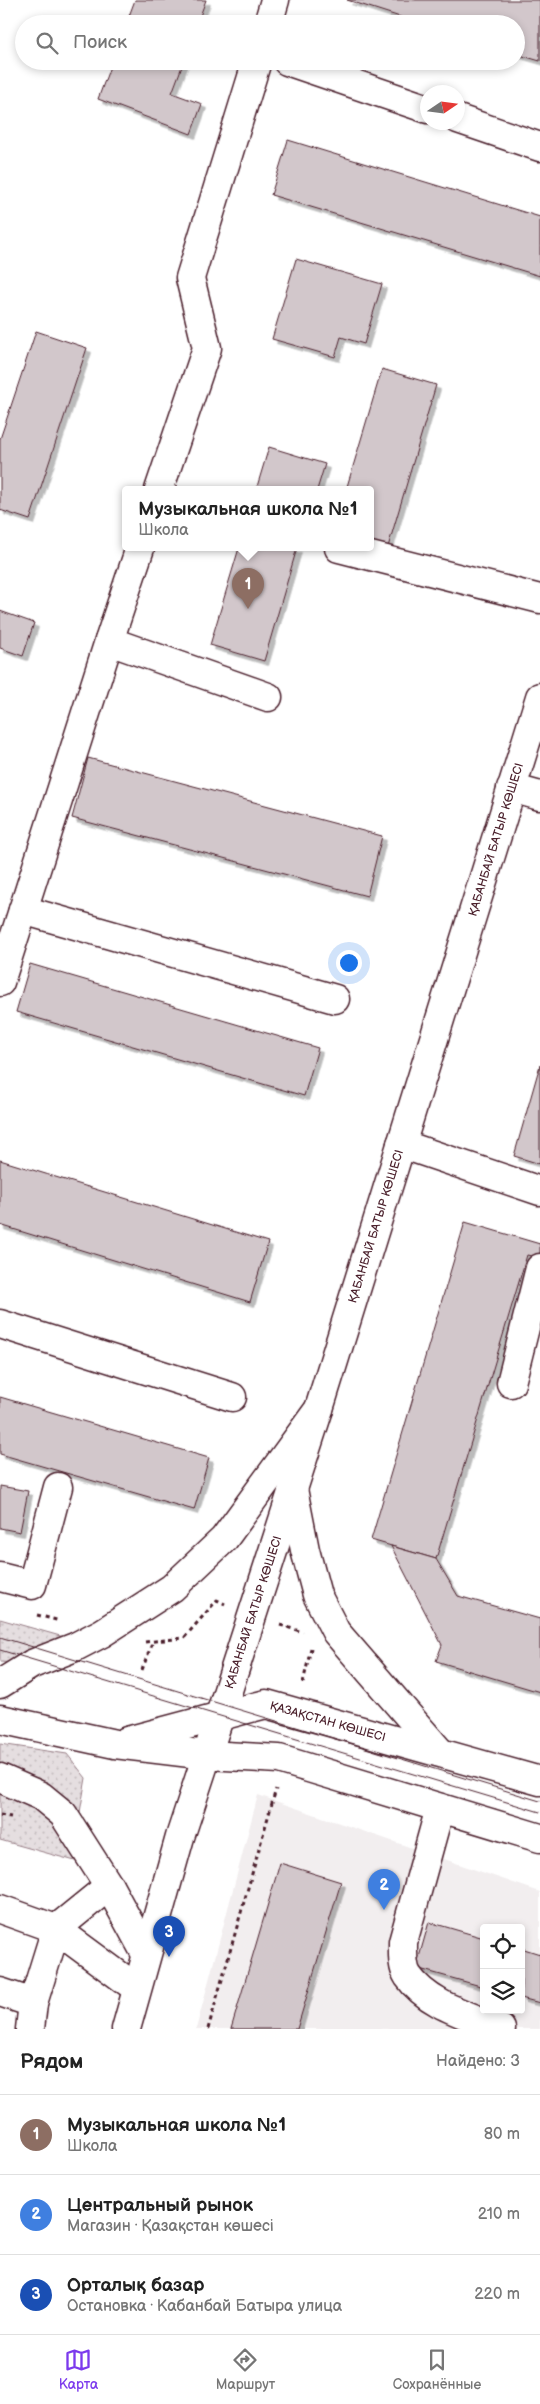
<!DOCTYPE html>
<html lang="ru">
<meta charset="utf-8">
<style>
:root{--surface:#fff;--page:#f2f2f2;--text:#222;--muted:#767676;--line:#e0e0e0;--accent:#7c3aed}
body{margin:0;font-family:"Balsamiq Sans",sans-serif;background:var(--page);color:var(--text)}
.controls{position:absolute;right:15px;bottom:15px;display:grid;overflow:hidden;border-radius:5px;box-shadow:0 2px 8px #0003}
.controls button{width:45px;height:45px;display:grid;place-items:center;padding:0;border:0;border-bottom:1px solid var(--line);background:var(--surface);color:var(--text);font:25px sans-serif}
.compass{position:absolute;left:420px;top:85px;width:45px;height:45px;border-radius:50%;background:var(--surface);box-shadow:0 2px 8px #0003;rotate:77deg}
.you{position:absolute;left:348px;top:962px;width:18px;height:18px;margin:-12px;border:4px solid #fff;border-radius:50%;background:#1a73e8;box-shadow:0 0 0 8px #1a73e833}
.badge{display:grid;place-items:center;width:32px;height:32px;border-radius:50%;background:var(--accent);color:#fff;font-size:16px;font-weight:700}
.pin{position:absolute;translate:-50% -41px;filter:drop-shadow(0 1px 2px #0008)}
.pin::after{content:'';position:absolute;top:26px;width:18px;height:15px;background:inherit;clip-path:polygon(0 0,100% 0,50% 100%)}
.popup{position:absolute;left:122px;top:486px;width:252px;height:65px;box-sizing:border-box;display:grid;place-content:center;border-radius:5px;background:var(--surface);filter:drop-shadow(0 1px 4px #0005);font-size:16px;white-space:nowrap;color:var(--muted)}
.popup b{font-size:19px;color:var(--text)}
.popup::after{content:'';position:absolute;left:50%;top:100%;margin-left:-10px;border:10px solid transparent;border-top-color:var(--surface)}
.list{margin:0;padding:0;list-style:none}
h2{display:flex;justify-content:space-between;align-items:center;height:65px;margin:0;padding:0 20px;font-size:21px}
h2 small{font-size:16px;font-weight:400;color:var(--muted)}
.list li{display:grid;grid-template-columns:32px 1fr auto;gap:15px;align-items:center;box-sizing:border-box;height:80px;padding:0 20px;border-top:1px solid var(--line)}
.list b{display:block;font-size:19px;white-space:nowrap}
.list p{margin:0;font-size:16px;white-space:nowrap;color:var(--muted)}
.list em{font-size:16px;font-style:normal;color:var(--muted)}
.icon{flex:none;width:28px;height:28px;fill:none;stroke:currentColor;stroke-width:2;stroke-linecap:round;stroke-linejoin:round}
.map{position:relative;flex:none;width:540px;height:2029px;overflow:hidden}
.search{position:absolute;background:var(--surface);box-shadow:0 2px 8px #0003;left:15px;right:15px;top:15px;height:55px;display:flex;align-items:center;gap:12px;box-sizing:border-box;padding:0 18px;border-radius:28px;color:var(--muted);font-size:19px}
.sheet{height:305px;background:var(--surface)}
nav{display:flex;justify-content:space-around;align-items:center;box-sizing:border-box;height:70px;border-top:1px solid var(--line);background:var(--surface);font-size:14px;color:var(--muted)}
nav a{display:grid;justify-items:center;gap:2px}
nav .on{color:var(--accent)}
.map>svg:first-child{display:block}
.built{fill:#f2eeef;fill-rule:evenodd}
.grass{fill:url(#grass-dots);stroke:#987e86}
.building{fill:#d2c7cb;stroke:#4a1f2b;filter:url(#shadow)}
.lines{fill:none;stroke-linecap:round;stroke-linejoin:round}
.minor-casing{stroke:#4a1f2b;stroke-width:31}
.major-casing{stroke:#4a1f2b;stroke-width:31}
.path{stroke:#4a1f2b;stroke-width:3;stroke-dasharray:4 4;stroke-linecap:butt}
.minor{stroke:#fff;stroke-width:28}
.major{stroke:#fff;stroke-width:28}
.tram{stroke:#4a1f2b;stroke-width:1}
.labels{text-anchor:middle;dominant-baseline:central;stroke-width:5;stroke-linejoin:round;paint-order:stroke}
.street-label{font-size:12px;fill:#4a1f2b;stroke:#fff}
</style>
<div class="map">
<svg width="540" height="2029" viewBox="0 0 540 2029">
<defs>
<pattern id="grass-dots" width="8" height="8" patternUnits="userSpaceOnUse" patternTransform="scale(1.25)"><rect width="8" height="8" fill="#e5dee0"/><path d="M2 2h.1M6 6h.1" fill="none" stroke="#c6bec0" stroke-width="1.8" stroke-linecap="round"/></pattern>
<filter id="shadow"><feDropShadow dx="4.5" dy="4.5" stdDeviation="0" flood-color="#0004"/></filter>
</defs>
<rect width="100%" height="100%" fill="#fff"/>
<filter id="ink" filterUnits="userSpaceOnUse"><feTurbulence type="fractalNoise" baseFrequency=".02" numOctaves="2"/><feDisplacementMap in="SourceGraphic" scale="10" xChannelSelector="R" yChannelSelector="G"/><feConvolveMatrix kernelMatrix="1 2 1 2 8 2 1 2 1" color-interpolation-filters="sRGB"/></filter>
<g filter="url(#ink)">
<path class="built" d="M258,1795L540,1892V2029H196ZM484,1928H521V2010H484Z"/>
<g class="grass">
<polygon points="0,1619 78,1641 32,1664 0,1662"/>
<polygon points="0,1744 67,1754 86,1778 76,1835 75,1861 0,1840"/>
</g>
<g class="building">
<polygon points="135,0 206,0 197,24 126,24"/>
<polygon points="347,0 540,0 540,61 516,54 516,24 422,24"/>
<polygon points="112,61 184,61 172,93 202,104 191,134 98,99"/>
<polygon points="288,140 540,217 540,276 271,195"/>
<polygon points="296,259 382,284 364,344 341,337 335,357 272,339"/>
<polygon points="36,331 87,348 30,520 0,510 0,439"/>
<polygon points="382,369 436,385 388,547 370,542 370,490 346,490"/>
<polygon points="269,447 325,464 317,490 256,490"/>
<polygon points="239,548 297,548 264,661 210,645"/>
<polygon points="0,611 34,623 23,656 0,648"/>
<polygon points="88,758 382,836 367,896 72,818"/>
<polygon points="30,964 318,1048 304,1096 16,1012"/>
<polygon points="540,1065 540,1164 514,1156"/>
<polygon points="0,1160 268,1242 250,1302 0,1225"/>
<polygon points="465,1222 540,1244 540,1258 527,1255 436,1559 371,1540"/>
<polygon points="0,1397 209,1458 194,1510 0,1454"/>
<polygon points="0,1486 28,1491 20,1532 0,1528"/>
<polygon points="391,1546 436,1559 458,1596 540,1619 540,1692 436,1661 442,1645"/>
<polygon points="280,1863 341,1882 297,2029 231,2029"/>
<polygon points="429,1922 484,1938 484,1987 416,1968"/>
<polygon points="521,1948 540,1954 540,2003 521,1998"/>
</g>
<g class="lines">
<g class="minor-casing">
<g id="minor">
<polyline points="268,24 275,0"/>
<polyline points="287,61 428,109"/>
<polyline points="458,119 540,147"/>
<polyline points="159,490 207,348 190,278 257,61"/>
<polyline points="140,548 109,641 268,697"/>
<polyline points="339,548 540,599"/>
<polyline points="511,788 540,796"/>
<polyline points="23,910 335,999"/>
<polyline points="0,982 109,641"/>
<polyline points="401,1144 540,1191"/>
<polyline points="0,1324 232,1397"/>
<polyline points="511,1383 540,1268"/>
<polyline points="0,1577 32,1585 58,1487"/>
<path id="s1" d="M207,1755L319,1409L540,697"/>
<path d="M440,1808L403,1942C403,1953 402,1967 408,1976C429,2006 469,2015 501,2029"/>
<polyline points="0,1909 56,1929 136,1988"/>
<polyline points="0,1992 33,2003"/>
<polyline points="30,2029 33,2003 56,1929 109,1886"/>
</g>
</g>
<g class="major-casing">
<g id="major">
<polyline points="293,1489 305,1550 317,1595 336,1632 439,1751"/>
<polyline points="0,1684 32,1664 75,1647 102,1633 172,1588 224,1539 319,1409"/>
<polyline points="0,1719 115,1744 207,1755 279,1759 540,1838"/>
<path id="s2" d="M127,1741L266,1704L540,1781"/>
<polyline points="0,1778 41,1796 63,1814 109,1886 146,1954"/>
<polyline points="126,2029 180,1837 207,1755"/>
</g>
</g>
<g class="path">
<polyline points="37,1615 60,1621"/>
<polyline points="280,1625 303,1632"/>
<polyline points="145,1642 184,1638 217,1600 225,1604"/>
<polyline points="142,1670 153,1641"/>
<polyline points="303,1683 311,1648"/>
<polyline points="0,1815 11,1817"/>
<polyline points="208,2029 276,1789"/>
</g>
<use href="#minor" class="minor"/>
<use href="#major" class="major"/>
<g class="tram">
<polyline points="0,1637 540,1801"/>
<polyline points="0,1650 540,1812"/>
</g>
</g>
</g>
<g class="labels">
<g class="street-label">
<text stroke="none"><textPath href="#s1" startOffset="960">ҚАБАНБАЙ БАТЫР КӨШЕСІ</textPath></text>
<text stroke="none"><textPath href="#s1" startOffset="555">ҚАБАНБАЙ БАТЫР КӨШЕСІ</textPath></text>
<text stroke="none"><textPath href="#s1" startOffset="150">ҚАБАНБАЙ БАТЫР КӨШЕСІ</textPath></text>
<text stroke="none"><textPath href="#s2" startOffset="208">ҚАЗАҚСТАН КӨШЕСІ</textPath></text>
</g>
</g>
</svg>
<div class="controls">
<button><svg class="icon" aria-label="locate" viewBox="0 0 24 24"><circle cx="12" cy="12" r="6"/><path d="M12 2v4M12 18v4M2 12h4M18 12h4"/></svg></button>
<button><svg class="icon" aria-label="layers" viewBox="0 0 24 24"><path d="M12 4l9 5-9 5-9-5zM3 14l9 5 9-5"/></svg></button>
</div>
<svg class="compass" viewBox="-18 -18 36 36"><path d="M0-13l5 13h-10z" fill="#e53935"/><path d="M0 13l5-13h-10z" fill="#767676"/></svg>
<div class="you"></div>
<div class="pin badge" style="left:248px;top:609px;background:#8d6e63">1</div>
<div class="popup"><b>Музыкальная школа №1</b>Школа</div>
<div class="pin badge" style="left:384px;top:1910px;background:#3f7fe0">2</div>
<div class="pin badge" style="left:169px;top:1957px;background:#1a4fb4">3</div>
<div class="search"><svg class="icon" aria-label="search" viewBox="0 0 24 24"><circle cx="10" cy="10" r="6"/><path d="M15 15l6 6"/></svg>Поиск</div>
</div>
<section class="sheet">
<h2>Рядом<small>Найдено: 3</small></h2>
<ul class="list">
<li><span class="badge" style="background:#8d6e63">1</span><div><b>Музыкальная школа №1</b><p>Школа</p></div><em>80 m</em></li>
<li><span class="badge" style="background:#3f7fe0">2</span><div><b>Центральный рынок</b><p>Магазин · Қазақстан көшесі</p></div><em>210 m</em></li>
<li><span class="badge" style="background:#1a4fb4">3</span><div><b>Орталық базар</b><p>Остановка · Кабанбай Батыра улица</p></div><em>220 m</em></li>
</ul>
</section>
<nav>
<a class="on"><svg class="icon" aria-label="map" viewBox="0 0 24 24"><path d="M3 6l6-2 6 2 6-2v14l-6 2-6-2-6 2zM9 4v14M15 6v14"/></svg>Карта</a>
<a><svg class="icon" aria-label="directions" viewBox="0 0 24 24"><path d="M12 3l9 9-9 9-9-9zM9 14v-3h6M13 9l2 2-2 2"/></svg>Маршрут</a>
<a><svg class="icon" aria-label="saved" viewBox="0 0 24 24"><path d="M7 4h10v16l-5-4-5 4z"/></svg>Сохранённые</a>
</nav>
